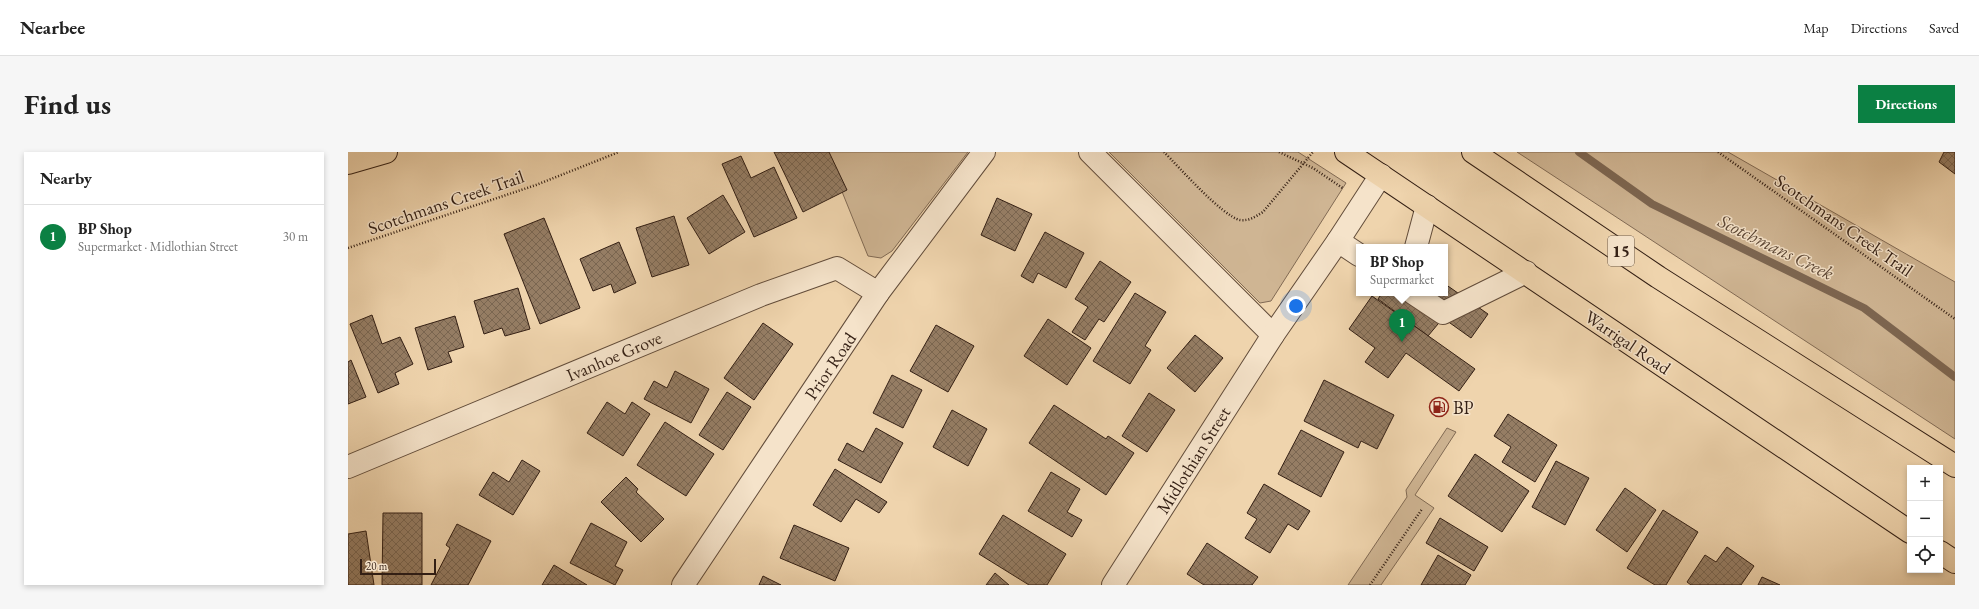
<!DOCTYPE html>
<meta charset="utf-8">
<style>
:root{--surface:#fff;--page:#f6f6f6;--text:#222;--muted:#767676;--line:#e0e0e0;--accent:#0b8043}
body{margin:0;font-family:"EB Garamond",serif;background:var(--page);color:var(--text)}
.controls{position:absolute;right:12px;bottom:12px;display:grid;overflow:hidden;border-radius:0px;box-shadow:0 2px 6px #0003}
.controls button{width:36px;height:36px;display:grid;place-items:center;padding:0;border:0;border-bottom:1px solid var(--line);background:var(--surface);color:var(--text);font:20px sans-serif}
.scale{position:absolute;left:12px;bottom:10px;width:76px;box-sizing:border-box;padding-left:4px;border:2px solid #331f14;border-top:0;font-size:11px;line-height:14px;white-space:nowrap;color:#331f14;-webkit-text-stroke:3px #f5e3ca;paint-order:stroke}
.you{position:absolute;left:948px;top:154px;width:14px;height:14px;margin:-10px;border:3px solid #fff;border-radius:50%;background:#1a73e8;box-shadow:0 0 0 6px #1a73e833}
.badge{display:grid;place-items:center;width:26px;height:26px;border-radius:50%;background:var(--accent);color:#fff;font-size:13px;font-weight:700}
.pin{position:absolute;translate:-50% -33px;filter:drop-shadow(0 1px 2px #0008)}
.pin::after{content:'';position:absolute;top:21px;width:14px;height:12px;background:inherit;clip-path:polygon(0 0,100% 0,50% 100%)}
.popup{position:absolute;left:1008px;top:92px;width:92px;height:52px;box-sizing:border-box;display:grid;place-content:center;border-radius:0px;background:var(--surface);filter:drop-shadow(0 1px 3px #0005);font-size:13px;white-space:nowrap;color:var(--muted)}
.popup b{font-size:15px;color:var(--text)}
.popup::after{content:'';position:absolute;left:50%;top:100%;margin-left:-8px;border:8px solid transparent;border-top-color:var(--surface)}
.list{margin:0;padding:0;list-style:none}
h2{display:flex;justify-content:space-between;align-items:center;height:52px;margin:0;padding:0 16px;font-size:17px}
h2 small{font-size:13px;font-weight:400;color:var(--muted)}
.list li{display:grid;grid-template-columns:26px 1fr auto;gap:12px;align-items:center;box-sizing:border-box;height:64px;padding:0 16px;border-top:1px solid var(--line)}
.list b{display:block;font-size:15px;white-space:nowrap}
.list p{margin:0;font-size:13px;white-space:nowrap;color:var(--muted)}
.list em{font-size:13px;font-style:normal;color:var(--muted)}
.icon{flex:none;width:22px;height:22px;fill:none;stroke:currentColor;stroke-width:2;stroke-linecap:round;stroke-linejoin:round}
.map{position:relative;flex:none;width:1607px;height:433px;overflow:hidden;border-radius:0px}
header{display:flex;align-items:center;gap:24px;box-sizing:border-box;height:56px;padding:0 20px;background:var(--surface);border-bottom:1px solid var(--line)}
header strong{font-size:19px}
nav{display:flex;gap:22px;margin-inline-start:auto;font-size:14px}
.intro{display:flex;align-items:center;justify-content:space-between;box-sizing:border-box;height:96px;padding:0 24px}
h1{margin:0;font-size:28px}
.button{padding:10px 18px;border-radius:0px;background:var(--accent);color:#fff;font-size:14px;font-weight:700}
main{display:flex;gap:24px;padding:0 24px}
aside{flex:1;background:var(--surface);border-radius:0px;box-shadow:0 2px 6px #0003}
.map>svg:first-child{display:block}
.green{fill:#cfb593;stroke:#816a54}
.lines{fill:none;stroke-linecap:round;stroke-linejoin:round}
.stream{stroke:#7d6651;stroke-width:8}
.building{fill:url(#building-cross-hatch);stroke:#331f14}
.minor-casing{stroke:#624c3a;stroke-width:24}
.highway-casing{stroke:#331f14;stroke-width:24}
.path{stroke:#331f14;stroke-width:2.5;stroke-dasharray:1 2;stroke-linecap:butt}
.minor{stroke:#f5e3ca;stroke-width:22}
.highway{stroke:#efd4ad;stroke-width:22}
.path-bridge{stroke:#331f14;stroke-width:2.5;stroke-dasharray:1 2;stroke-linecap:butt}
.labels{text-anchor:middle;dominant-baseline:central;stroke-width:3;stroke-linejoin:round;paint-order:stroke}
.shield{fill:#f5e3ca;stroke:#6d5a4b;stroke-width:1}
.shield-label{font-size:17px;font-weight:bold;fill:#331f14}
.street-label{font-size:18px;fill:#331f14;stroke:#f5e3ca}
.poi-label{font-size:18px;fill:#331f14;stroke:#f5e3ca;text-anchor:start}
.water-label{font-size:19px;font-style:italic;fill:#5e4937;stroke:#f5e3ca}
</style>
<header>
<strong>Nearbee</strong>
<nav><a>Map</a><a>Directions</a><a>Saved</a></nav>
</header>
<div class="intro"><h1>Find us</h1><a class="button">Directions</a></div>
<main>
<aside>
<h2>Nearby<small></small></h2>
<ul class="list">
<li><span class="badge">1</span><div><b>BP Shop</b><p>Supermarket · Midlothian Street</p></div><em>30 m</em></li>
</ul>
</aside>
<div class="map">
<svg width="1607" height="433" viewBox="0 0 1607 433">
<defs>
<pattern id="building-cross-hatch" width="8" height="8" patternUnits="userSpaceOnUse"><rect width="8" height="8" fill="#957d64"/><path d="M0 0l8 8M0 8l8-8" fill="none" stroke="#7a6651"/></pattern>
</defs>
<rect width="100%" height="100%" fill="#efd4ad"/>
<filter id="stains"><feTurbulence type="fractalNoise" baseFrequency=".005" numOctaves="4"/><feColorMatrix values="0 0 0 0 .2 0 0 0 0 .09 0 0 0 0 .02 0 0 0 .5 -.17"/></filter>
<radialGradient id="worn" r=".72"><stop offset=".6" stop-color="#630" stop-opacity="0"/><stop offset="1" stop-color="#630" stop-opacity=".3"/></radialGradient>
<g class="green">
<polygon points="478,0 620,0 544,99 533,106 520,104"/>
<polygon points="761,0 950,0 998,31 923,149 912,151"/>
<polygon points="1169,0 1380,0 1607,130 1607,287"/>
<polygon points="1099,276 1108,280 1067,343 1086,356 1033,433 1000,433 1059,345 1058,338"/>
</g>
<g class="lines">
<polyline class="stream" points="1231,0 1304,52 1516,156 1607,225"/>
</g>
<g class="building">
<polygon points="426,0 481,0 499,38 455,60"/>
<polygon points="1596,0 1607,0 1607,22 1591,10"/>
<polygon points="393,4 403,26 426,15 449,66 406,85 374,12"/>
<polygon points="375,43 397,80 361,102 339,66"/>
<polygon points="649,46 684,62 667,99 633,83"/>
<polygon points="326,64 341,113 304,125 288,76"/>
<polygon points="196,66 232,156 192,172 156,82"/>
<polygon points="697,80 736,101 718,136 690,121 685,131 673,124"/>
<polygon points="271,90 288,131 266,141 263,132 245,139 232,107"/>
<polygon points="752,109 783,130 756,170 751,167 737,188 724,180 740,155 727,147"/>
<polygon points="1097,132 1140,162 1123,186 1095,166 1080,184 1030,147 1034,141 1097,141"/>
<polygon points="170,136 182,177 157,184 154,176 136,182 126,149"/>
<polygon points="787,141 818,160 797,194 803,198 782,232 745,209"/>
<polygon points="1024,144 1127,217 1111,239 1058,201 1040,226 1017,210 1027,196 1001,177"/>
<polygon points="24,163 34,192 52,185 65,212 47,221 51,232 30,241 2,172"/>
<polygon points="107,164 116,195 100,200 104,210 80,218 67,176"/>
<polygon points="700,167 743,196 719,233 676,204"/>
<polygon points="415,171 445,192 406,248 376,226"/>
<polygon points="588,173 626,194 600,240 562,219"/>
<polygon points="847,183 875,206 847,240 819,216"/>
<polygon points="3,208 18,245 0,252 0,210"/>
<polygon points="327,219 361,237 343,271 296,247 306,229 319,236"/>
<polygon points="544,223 574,238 555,276 525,261"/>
<polygon points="976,228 1046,263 1029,297 1013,289 1010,296 956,269"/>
<polygon points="379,240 403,255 375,298 351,283"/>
<polygon points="801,241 827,258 799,300 774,284"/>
<polygon points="259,250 277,262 284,250 302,262 275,304 239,281"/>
<polygon points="706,253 758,287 760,284 786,301 758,343 681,291"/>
<polygon points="604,258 639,277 620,314 585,295"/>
<polygon points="1160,262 1209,293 1187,330 1154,310 1163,295 1146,284"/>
<polygon points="317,270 366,302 338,344 289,313"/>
<polygon points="528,276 555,291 533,331 490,308 499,291 515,300"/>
<polygon points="953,278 996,300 973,345 930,322"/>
<polygon points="1127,302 1181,339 1154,380 1100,344"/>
<polygon points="174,308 192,319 165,363 131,343 145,320 161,330"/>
<polygon points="1208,309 1241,326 1217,373 1184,355"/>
<polygon points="487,317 539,350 531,361 508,347 493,370 465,353"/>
<polygon points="703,320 732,337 719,360 734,368 724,385 680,359"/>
<polygon points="278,325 290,337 288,340 316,367 293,390 253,350"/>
<polygon points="916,332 962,359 950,378 940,372 922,401 897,386 909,367 899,361"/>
<polygon points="1277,336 1308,358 1279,400 1248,378"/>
<polygon points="1315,358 1350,380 1318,433 1307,433 1279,416"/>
<polygon points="35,361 74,361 74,433 34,433"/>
<polygon points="655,363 718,402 699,433 681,433 631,402"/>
<polygon points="1092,366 1140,395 1126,419 1078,391"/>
<polygon points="243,371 279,390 267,414 275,418 267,433 222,411"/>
<polygon points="109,372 143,389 120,433 83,433 102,396 98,393"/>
<polygon points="446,373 501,396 487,429 432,406"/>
<polygon points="18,379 26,433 0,433 0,382"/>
<polygon points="859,391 910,425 904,433 856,433 839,422"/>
<polygon points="1379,395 1406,414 1393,433 1343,433 1339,430 1357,403 1368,410"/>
<polygon points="1090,403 1123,423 1117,433 1073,433"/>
<polygon points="206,413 239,433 194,433"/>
<polygon points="647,421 661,433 638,433"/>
<polygon points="415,424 433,433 411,433"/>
<polygon points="1414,425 1432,433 1410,433"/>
</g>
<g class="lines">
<g class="minor-casing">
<g id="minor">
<polyline points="742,0 925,183 765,433"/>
<polyline points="990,89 1011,103"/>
<polyline points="1068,95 1079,54"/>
<polyline points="1065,141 1095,161 1178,120"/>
<polyline points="925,183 990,89 1033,23"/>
<polyline points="0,315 413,143 489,116 530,141"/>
<polyline points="335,433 530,141 636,0"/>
</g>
</g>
<g class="highway-casing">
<g id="highway">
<polyline points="998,0 1562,380"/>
<polyline points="1125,0 1310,125 1607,314"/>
<polyline points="0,11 38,0"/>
<polyline points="1592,400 1607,410"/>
</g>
</g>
<g class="path">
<polyline points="931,0 965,16 996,37"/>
<polyline points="1370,0 1607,167"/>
<polyline points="0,96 188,33 271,0"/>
<polyline points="1022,433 1074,357"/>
</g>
<use href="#minor" class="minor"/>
<use href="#highway" class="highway"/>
<path class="path-bridge" d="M816,0C831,15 874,64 892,68C901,69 907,65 915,60L965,0"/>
</g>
<defs>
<g id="fuel-ring" transform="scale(1)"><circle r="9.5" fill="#f5e3ca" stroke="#8f2418" stroke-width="1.5"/><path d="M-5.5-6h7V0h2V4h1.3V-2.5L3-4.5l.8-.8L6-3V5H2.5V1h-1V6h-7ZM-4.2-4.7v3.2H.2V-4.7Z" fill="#8f2418"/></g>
</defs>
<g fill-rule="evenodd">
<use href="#fuel-ring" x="1091" y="255"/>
</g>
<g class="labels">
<rect class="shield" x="1260" y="84" width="26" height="30" rx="3"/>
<g class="shield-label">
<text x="1273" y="99">15</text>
</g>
<g class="street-label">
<text transform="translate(98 50) rotate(-19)">Scotchmans Creek Trail</text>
<text transform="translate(1496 73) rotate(35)">Scotchmans Creek Trail</text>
<text transform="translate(1280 190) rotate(34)">Warrigal Road</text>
<text transform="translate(266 204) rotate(-23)">Ivanhoe Grove</text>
<text transform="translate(482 214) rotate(-56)">Prior Road</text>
<text transform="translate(845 308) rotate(-58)">Midlothian Street</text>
</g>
<g class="poi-label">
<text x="1105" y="255">BP</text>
</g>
<g class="water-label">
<text transform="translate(1428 95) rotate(26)">Scotchmans Creek</text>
</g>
</g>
<rect width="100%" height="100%" filter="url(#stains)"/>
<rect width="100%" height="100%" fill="url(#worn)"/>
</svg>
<div class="controls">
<button>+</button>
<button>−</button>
<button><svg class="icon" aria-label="locate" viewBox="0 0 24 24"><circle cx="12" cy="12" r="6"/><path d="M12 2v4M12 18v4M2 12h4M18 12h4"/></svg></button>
</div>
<div class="scale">20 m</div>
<div class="you"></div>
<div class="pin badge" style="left:1054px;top:190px">1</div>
<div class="popup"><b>BP Shop</b>Supermarket</div>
</div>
</main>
